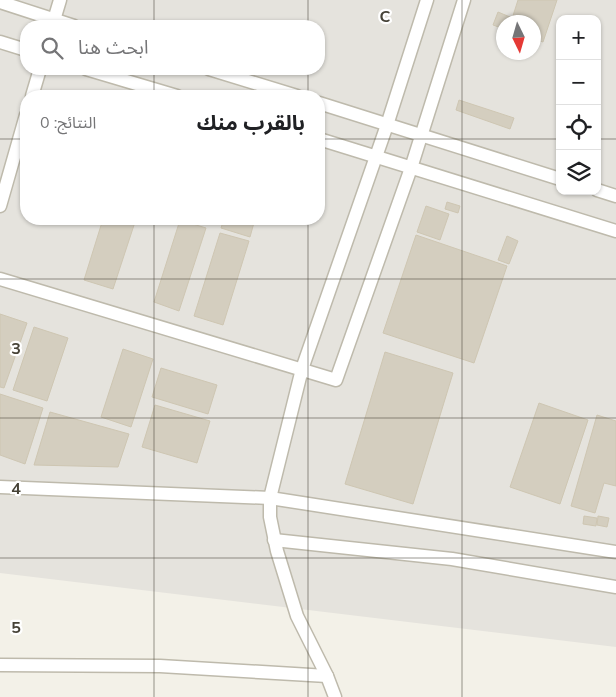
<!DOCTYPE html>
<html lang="ar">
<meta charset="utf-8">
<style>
:root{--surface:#fff;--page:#f6f6f6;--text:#202124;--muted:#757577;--line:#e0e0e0}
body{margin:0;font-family:Mulish,"Noto Sans Arabic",sans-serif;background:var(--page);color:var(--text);direction:rtl}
.controls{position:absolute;right:15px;top:15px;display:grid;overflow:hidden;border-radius:10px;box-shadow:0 1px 4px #0004}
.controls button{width:45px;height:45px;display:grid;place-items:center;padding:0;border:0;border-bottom:1px solid var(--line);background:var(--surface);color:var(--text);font:25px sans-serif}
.compass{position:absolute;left:496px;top:15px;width:45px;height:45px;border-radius:50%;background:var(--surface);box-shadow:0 1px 4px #0004;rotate:175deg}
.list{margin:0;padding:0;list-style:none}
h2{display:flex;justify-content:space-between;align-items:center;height:65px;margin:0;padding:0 20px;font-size:21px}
h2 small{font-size:16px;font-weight:400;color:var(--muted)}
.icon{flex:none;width:28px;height:28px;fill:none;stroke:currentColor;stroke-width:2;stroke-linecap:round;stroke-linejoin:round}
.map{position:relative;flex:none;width:616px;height:697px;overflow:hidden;direction:ltr}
.search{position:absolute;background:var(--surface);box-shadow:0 1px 4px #0004;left:20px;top:20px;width:305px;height:55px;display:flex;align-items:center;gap:12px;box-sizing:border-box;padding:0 18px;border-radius:20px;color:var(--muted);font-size:19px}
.panel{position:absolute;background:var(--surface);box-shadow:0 1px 4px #0004;left:20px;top:90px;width:305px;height:135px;border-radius:20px;direction:rtl}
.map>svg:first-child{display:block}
.industrial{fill:#e5e3dd;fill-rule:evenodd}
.building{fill:#d4cebf;stroke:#cec6b2}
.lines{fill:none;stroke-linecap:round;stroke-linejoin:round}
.minor-casing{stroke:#bebaac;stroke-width:15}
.minor{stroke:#fff;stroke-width:12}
.grid{fill:none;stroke:#464237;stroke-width:1;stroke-opacity:0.55}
.grid-label{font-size:16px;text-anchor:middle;font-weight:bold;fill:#464237;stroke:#fff;stroke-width:4.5;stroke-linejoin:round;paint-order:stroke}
</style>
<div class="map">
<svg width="616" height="697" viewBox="0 0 616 697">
<rect width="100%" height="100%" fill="#f3f1e8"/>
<path class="industrial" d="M0,0H616V647L0,573ZM560,19H597V191H560ZM504,22H534V52H504ZM26,26H319V69H26ZM26,96H319V219H26Z"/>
<g class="building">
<polygon points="518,0 557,0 543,42 534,39 534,22 511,22"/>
<polygon points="498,12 510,17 508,22 504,22 504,29 493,25"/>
<polygon points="459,100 514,118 510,129 456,110"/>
<polygon points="447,202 460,206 458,213 445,209"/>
<polygon points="426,206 449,214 440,240 417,232"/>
<polygon points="103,219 136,219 113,289 84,280"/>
<polygon points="224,219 255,219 250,237 221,228"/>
<polygon points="180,220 206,228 179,311 154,302"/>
<polygon points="220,233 249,241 223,325 194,316"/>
<polygon points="416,235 507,266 474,363 383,333"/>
<polygon points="507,236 518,241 509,264 498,260"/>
<polygon points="0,314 27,323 4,388 0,387"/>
<polygon points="34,327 68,338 47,401 13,390"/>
<polygon points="123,349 153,359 131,427 101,417"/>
<polygon points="385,352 453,373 413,504 345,484"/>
<polygon points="161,368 217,385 208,414 152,397"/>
<polygon points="0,394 43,408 25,464 0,455"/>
<polygon points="539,403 588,420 560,504 510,487"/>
<polygon points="155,405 210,421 197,463 142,447"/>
<polygon points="50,412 129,434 118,467 34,465"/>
<polygon points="597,415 616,421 616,486 604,483 595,513 571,506"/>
<polygon points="584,516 597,518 596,526 583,524"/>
<polygon points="598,516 609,518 607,527 597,525"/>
</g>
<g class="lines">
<g class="minor-casing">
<g id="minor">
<polyline points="0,2 74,26"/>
<polyline points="54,20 60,0"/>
<polyline points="0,42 26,50"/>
<polyline points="86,69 177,96"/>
<polyline points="209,69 297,96"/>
<polyline points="32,96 40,69"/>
<polyline points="319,103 560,179"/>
<polyline points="319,139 616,231"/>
<polyline points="597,190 616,196"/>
<polyline points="0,206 26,115"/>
<polyline points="0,279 336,380 411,168 464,0"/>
<polyline points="0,487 270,498 616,552"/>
<polyline points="274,540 452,559 616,587"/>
<polyline points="0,665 160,666 327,676"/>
<polyline points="335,697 327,676 297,616 277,551 270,517 270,498 302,369 387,125 427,0"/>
</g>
</g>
<use href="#minor" class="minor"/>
</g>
<path class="grid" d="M154,0V26M308,0V26M462,0V697M154,69V96M308,69V96M0,139H26M319,139H560M597,139H616M154,219V697M308,219V697M0,279H616M0,418H616M0,558H616"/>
<g class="grid-label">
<text x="385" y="22">C</text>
<text x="16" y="354">3</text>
<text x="16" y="494">4</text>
<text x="16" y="633">5</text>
</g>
</svg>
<div class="controls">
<button>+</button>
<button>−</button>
<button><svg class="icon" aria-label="locate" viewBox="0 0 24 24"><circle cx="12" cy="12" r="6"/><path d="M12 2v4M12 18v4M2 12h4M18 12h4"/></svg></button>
<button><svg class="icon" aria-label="layers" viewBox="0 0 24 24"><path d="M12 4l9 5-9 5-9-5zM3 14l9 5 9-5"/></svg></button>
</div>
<svg class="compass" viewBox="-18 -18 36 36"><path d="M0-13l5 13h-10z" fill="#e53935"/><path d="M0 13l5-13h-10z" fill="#757577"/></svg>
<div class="search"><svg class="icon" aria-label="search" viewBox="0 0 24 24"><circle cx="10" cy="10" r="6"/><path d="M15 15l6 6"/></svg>ابحث هنا</div>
<section class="panel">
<h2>بالقرب منك<small>النتائج: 0</small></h2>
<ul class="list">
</ul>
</section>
</div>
